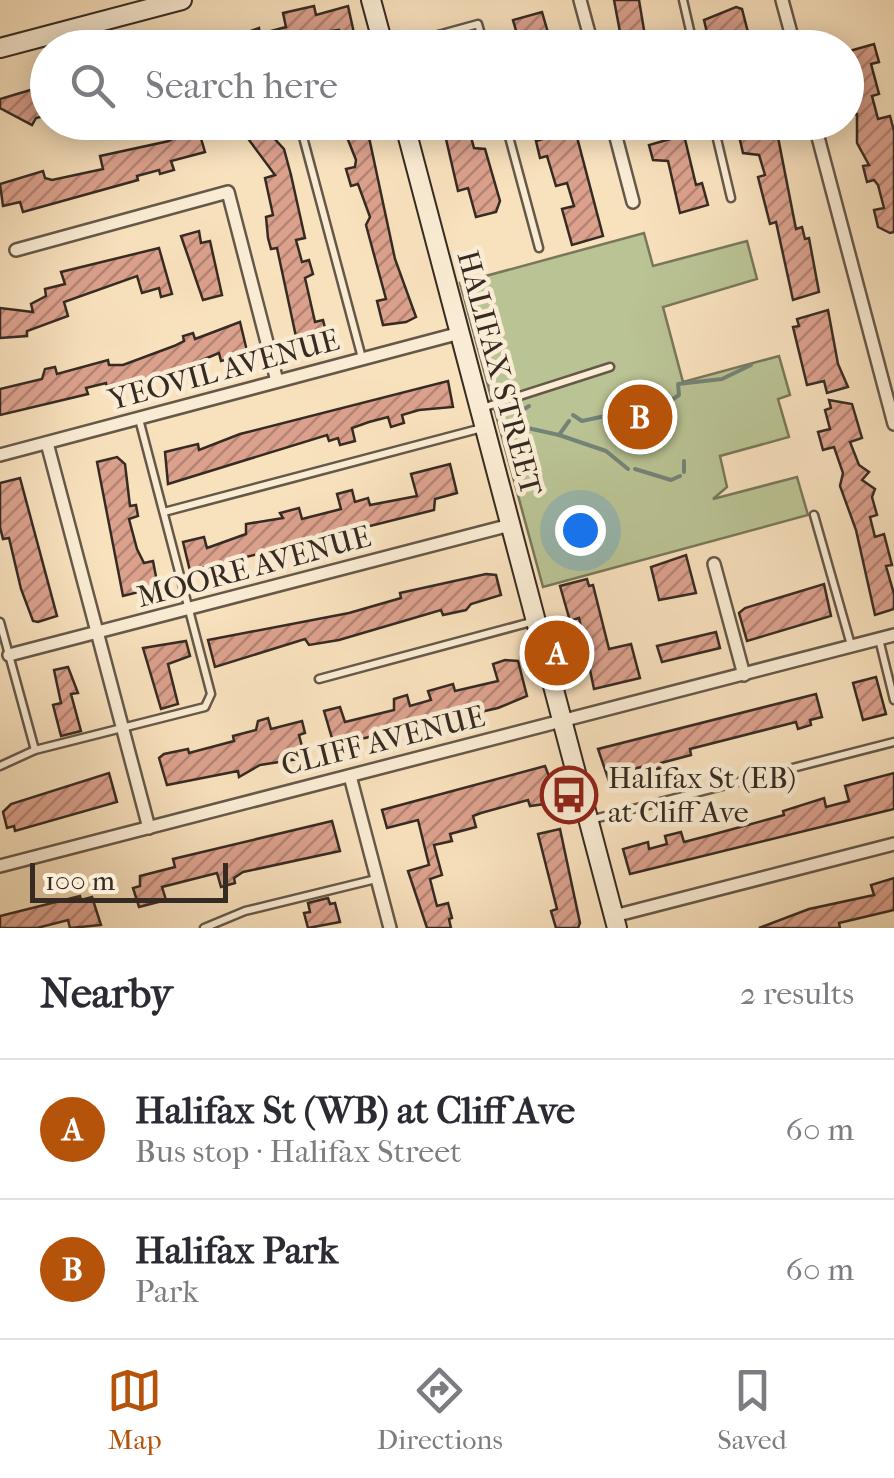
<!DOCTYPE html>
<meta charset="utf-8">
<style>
:root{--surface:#fff;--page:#f7f7f7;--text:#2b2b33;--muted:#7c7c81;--line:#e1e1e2;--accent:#b45309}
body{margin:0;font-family:"IM FELL French Canon",serif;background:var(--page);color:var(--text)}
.scale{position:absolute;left:30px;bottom:25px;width:198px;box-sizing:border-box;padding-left:10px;border:5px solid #362b22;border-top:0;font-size:28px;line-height:35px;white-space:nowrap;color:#362b22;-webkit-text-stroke:8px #faecd4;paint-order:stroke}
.you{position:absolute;left:580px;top:530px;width:35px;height:35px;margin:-25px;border:8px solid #fff;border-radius:50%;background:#1a73e8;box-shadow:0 0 0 15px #1a73e833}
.badge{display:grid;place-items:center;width:65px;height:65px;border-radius:50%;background:var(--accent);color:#fff;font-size:32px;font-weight:700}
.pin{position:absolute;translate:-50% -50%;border:5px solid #fff;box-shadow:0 2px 10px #0006}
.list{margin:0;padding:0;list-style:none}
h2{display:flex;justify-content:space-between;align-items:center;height:130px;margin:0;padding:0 40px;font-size:42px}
h2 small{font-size:32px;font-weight:400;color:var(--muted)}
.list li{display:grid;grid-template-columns:65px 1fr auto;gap:30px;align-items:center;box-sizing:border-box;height:140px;padding:0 40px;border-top:2px solid var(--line)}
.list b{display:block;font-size:38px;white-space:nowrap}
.list p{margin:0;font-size:32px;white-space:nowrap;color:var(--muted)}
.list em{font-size:32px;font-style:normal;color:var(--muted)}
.icon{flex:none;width:55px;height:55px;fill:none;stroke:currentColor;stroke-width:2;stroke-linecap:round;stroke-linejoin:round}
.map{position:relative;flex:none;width:894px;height:928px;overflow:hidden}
.search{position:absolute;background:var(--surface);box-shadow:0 5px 25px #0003;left:30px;right:30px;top:30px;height:110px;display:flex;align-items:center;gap:25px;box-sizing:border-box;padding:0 35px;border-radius:55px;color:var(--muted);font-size:38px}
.sheet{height:410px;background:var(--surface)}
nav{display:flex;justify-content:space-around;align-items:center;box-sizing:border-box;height:140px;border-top:2px solid var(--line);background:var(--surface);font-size:28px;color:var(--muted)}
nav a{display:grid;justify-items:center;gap:5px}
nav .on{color:var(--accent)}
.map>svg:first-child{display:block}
.park{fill:#bac394;stroke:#78775b;stroke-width:2.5}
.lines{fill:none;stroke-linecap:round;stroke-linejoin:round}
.stream{stroke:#748377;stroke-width:4}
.building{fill:url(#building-hatch);stroke:#362b22;stroke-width:2.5}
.lane-casing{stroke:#665849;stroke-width:11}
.street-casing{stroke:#665849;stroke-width:16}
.secondary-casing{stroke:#362b22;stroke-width:22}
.lane{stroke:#faecd4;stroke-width:6}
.street{stroke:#faecd4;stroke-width:11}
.secondary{stroke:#faecd4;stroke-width:18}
.labels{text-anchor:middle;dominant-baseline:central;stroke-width:9;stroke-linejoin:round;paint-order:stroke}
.street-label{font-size:30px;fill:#362b22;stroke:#faecd4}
.poi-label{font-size:30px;fill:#362b22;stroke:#faecd4;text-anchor:start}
</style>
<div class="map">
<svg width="894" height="928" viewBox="0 0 894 928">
<defs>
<pattern id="building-hatch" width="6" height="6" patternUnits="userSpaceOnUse" patternTransform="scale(2.5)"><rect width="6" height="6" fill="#dca18d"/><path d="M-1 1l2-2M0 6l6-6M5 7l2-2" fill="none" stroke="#b38373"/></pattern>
</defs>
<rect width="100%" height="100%" fill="#f8e1bd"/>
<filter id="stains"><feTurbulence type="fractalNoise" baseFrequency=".002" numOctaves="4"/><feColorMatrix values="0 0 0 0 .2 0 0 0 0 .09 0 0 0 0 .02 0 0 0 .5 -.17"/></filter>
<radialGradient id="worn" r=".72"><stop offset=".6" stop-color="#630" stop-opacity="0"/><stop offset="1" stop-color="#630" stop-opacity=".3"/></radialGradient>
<polygon class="park" points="644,233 653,266 747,241 757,279 663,307 683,382 779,356 790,395 778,399 789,437 720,456 727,487 713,499 797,477 808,515 543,587 460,283"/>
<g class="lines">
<g class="stream">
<polyline points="670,401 679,395 678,384 722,379 751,365"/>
<polyline points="653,406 662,404"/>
<polyline points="630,409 647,408"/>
<polyline points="515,415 529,406"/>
<polyline points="573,415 582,421 624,412"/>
<polyline points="505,423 559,435 569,421"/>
<polyline points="559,435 606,451 628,469"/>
<polyline points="684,461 684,472"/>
<polyline points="635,469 671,480 680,476"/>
</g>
</g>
<g class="building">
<polygon points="614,0 639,0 647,48 623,48"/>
<polygon points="314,6 316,15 348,6 354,33 341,36 339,30 324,32 277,44 278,48 204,48 259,28 260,34 286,27 283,13"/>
<polygon points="736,7 742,9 752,48 719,48 715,35 708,37 704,20"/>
<polygon points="542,12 551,43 521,48 513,20"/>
<polygon points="874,44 879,62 871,64 879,94 872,96 878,119 890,116 894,131 894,232 890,233 878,227 874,210 884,208 878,185 874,180 867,182 863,166 869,165 857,143 857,114 852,115 846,105 850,85 846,52"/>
<polygon points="37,88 45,89 48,115 36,118 32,125 0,108 0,99"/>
<polygon points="185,122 246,122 246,129 200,135 205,152 171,161 174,170 160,174 159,170 137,176 138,180 23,212 20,202 3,206 0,184 43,171 45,178 52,180 103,169 100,156 169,141 179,135 176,125"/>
<polygon points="268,122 279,130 272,136 284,149 291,175 305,238 296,240 302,262 309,260 313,274 305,278 315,322 323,320 325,328 332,326 334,337 298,346 277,248 271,249 268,238 266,217 273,215 265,178 275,175 249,140"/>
<polygon points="341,122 363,122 367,128 395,259 416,317 406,322 383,325 377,301 386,299 366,225 370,217 358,184 351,186 346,169 355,167 356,160"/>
<polygon points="467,122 474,148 485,149 500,201 496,212 476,217 468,188 458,191 443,126"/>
<polygon points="547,122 573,122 603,236 572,245 562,209 574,206 567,183 556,186 547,156 540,158 536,141 543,139 540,129 548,127"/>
<polygon points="744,122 775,122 796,229 802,227 805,239 809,238 819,292 793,300 776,222 770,224 758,177 765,175 759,155 743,153 737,127"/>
<polygon points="684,135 696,185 702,183 708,205 680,213 668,161 653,160 649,145"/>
<polygon points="199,231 201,243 210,241 222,295 203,300 181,236"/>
<polygon points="159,248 172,294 161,297 159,288 142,293 137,276 64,302 68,316 27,331 27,336 0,338 0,308 33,312 31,304 46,296 45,289 65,284 61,272"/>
<polygon points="828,310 838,364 848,387 827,393 824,381 807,385 793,327 799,326 797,319"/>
<polygon points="240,322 247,351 236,357 221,361 219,353 156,379 107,389 106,383 86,388 88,394 0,415 0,389 42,379 45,369 55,367 57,374 108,360 109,365 123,365 174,346 184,341 183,336 193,333 195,339"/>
<polygon points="448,381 453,407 419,410 402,415 404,423 391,427 388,417 369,422 352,428 355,441 340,445 338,438 329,441 327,435 168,484 165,452 198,444 199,450 240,434"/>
<polygon points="829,400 852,404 862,438 850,442 859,465 869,472 862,480 875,489 872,497 877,515 870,517 875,537 884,534 892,565 886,566 894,594 894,609 875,615 856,530 840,486 843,473 834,447 823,450 818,432 830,429 825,410 831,408"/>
<polygon points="117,457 125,464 130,506 136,505 138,516 129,519 137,549 144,563 153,561 158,587 123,596 97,462"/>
<polygon points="450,464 457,493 435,499 434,510 190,571 183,542 204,537 207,548 246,534 246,524 283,518 280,513 299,508 302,519 341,509 337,494 352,490 355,502 368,498 370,505 417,496 411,474"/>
<polygon points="20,478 57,616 38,622 33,621 21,589 9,538 3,539 0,527 0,483"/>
<polygon points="686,555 696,593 659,600 651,567"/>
<polygon points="486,574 496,575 501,595 471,604 466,610 443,615 441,610 339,640 309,645 305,639 215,667 208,640 349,613 401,598 400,593"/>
<polygon points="587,579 589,586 593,585 609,649 631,644 640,678 594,689 579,618 570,621 560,586"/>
<polygon points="824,584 831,616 747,641 739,613 745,608"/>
<polygon points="716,632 720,648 662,662 657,646"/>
<polygon points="186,641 190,656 168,664 178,704 161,709 143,648"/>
<polygon points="505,660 518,661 527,696 498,708 334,745 324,711 340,707 345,722 394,710 394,699 407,695 410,706 431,700 428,691 453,684 455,691 498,681 493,664"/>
<polygon points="68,667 78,693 71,694 81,731 61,736 53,705 61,703 54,670"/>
<polygon points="876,677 886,714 863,720 853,683"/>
<polygon points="816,694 822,717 810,720 811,725 798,729 796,722 690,749 691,755 661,763 662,768 650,771 649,765 629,770 633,785 612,790 598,749"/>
<polygon points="268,718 271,729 302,721 305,733 299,735 305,758 260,765 239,777 238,771 167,785 159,758 164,754 188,749 189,753 234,741 233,736 256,730 258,721"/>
<polygon points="545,766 559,802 530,806 528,800 481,813 473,816 476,827 450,834 452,841 434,845 442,875 430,879 437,906 448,903 452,918 449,919 451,928 427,928 408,871 429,865 418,820 387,828 382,810"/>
<polygon points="109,773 117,802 15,831 14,826 7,828 3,812 11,804"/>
<polygon points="894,773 894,809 630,874 623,849 648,842 649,849 667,844 665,836 681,832 684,842 711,835 784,815 783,811 824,798 826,807 849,801 845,786"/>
<polygon points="332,821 340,851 243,872 234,878 235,883 221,887 217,873 162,887 166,900 139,907 133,888 140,886 140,876 175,867 173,859"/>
<polygon points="560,829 580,923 578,928 556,928 551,911 557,909 538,834"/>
<polygon points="894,878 894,910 839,923 840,928 759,928 809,909 874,895 871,885"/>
<polygon points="80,896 81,900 92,897 101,925 70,928 68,920 37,928 0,928 0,916"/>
<polygon points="328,898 330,904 335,903 340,922 308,928 304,913 310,912 308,903"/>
</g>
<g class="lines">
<g class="lane-casing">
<g id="lane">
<polyline points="683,0 694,48"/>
<polyline points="391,48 478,24 485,48"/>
<polyline points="299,122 362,358"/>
<polyline points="505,122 539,248"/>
<polyline points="713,122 731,198"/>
<polyline points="482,408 610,367"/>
<polyline points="164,512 482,428"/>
<polyline points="814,515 851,645"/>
<polyline points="0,622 35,750"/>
<polyline points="879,639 894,700"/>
<polyline points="319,679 535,621"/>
<polyline points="0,766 35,750 205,707 211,694 139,419"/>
<polyline points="590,820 894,742"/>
<polyline points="204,928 245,911 376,879"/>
</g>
</g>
<g class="street-casing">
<g id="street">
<polyline points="580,0 593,48"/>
<polyline points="782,0 795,48"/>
<polyline points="612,122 633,202"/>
<polyline points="814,122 894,424"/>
<polyline points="16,250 228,192 277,381"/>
<polyline points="47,443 149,828"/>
<polyline points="0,455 460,333"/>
<polyline points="714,564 744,675"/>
<polyline points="9,655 510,525"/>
<polyline points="350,776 390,928"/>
<polyline points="0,866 894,635"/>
<polyline points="614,916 894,844"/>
</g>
</g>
<g class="secondary-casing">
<g id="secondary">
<polyline points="371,0 384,48"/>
<polyline points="0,48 182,0"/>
<polyline points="404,122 617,928"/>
</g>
</g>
<use href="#lane" class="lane"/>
<use href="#street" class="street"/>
<use href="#secondary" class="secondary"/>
</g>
<defs>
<g id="bus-ring" transform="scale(2.875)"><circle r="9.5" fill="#faecd4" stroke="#8f2418" stroke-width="1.5"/><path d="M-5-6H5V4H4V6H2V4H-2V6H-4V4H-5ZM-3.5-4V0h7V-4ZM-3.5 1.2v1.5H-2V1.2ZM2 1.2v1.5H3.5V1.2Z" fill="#8f2418"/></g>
</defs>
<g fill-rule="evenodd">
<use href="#bus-ring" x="569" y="795"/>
</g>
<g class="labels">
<g class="street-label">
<text transform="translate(224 370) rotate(-15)">YEOVIL AVENUE</text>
<text transform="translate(499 373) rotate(75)">HALIFAX STREET</text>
<text transform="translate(254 567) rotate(-15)">MOORE AVENUE</text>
<text transform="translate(383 741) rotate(-14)">CLIFF AVENUE</text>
</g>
<g class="poi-label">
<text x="608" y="778">Halifax St (EB)<tspan x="608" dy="34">at Cliff Ave</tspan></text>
</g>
</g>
<rect width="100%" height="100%" filter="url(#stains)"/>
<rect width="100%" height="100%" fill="url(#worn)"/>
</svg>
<div class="scale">100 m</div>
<div class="you"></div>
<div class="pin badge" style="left:557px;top:653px">A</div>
<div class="pin badge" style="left:640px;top:417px">B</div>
<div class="search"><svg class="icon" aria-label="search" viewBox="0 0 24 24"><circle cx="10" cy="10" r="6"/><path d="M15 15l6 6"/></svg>Search here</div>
</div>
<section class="sheet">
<h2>Nearby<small>2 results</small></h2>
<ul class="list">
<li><span class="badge">A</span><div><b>Halifax St (WB) at Cliff Ave</b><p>Bus stop · Halifax Street</p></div><em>60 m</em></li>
<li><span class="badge">B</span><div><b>Halifax Park</b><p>Park</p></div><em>60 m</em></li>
</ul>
</section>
<nav>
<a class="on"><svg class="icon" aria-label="map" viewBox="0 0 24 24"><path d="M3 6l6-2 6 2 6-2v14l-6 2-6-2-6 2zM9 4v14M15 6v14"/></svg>Map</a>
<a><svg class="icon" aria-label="directions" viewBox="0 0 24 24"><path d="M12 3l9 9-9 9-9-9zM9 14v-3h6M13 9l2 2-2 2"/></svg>Directions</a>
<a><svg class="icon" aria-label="saved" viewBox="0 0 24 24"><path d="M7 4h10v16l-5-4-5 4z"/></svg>Saved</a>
</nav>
